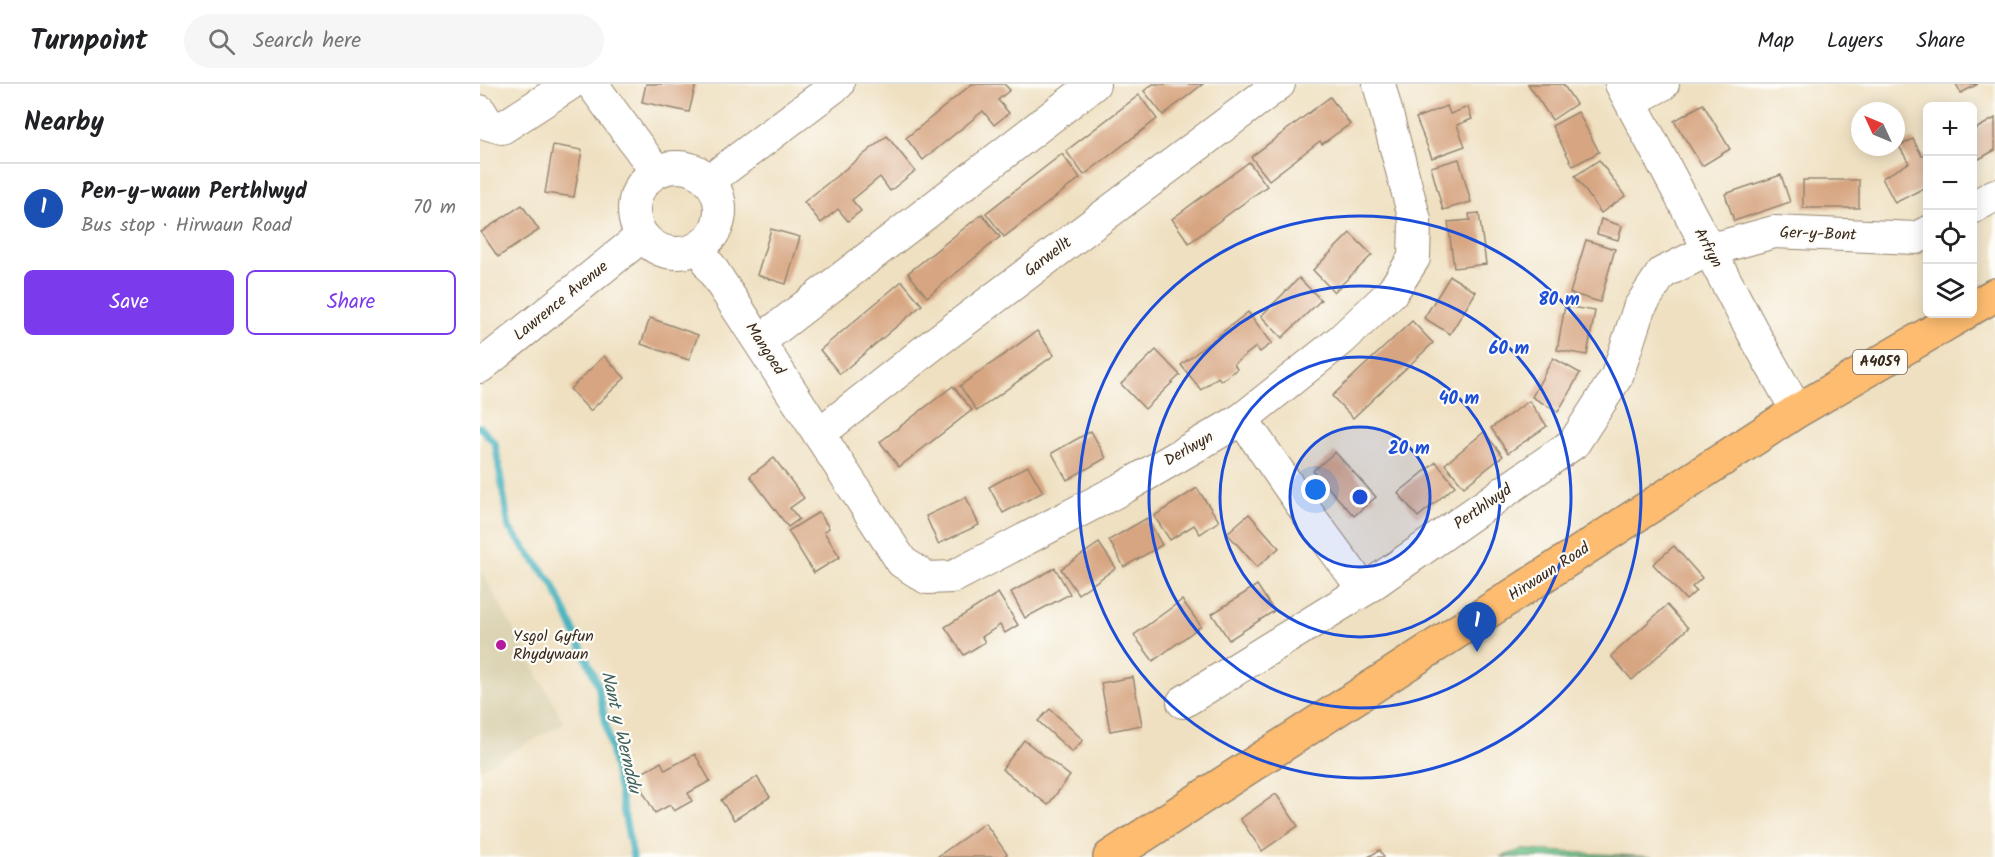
<!DOCTYPE html>
<meta charset="utf-8">
<style>
:root{--surface:#fff;--page:#f6f6f6;--text:#202124;--muted:#757577;--line:#e0e0e0;--accent:#7c3aed}
body{margin:0;font-family:Kalam,sans-serif;background:var(--page);color:var(--text)}
.controls{position:absolute;right:18px;top:18px;display:grid;overflow:hidden;border-radius:9px;box-shadow:0 3px 15px #0003}
.controls button{width:54px;height:54px;display:grid;place-items:center;padding:0;border:0;border-bottom:2px solid var(--line);background:var(--surface);color:var(--text);font:30px sans-serif}
.compass{position:absolute;left:1371px;top:18px;width:54px;height:54px;border-radius:50%;background:var(--surface);box-shadow:0 3px 15px #0003;rotate:314deg}
.you{position:absolute;left:836px;top:406px;width:21px;height:21px;margin:-15px;border:4px solid #fff;border-radius:50%;background:#1a73e8;box-shadow:0 0 0 9px #1a73e833}
.badge{display:grid;place-items:center;width:39px;height:39px;border-radius:50%;background:var(--accent);color:#fff;font-size:20px;font-weight:700}
.pin{position:absolute;translate:-50% -50px;filter:drop-shadow(0 2px 3px #0008)}
.pin::after{content:'';position:absolute;top:32px;width:21px;height:18px;background:inherit;clip-path:polygon(0 0,100% 0,50% 100%)}
.list{margin:0;padding:0;list-style:none}
h2{display:flex;justify-content:space-between;align-items:center;height:78px;margin:0;padding:0 24px;font-size:26px}
h2 small{font-size:20px;font-weight:400;color:var(--muted)}
.list li{display:grid;grid-template-columns:39px 1fr auto;gap:18px;align-items:center;box-sizing:border-box;height:90px;padding:0 24px;border-top:2px solid var(--line)}
.list b{display:block;font-size:22px;white-space:nowrap}
.list p{margin:0;font-size:20px;white-space:nowrap;color:var(--muted)}
.list em{font-size:20px;font-style:normal;color:var(--muted)}
.actions{display:flex;gap:12px;padding:18px 24px}
.actions a{flex:1;padding:14px 0;border:2px solid var(--accent);border-radius:9px;text-align:center;font-size:21px;color:var(--accent)}
.actions .main{background:var(--accent);color:#fff}
.icon{flex:none;width:33px;height:33px;fill:none;stroke:currentColor;stroke-width:2;stroke-linecap:round;stroke-linejoin:round}
.map{position:relative;flex:none;width:1515px;height:773px;overflow:hidden}
header{display:flex;align-items:center;gap:36px;box-sizing:border-box;height:84px;padding:0 30px;background:var(--surface);border-bottom:2px solid var(--line)}
header strong{font-size:28px}
nav{display:flex;gap:33px;margin-inline-start:auto;font-size:21px}
.search{width:420px;height:54px;background:var(--page);display:flex;align-items:center;gap:15px;box-sizing:border-box;padding:0 21px;border-radius:33px;color:var(--muted);font-size:22px}
main{display:flex}
aside{flex:1;background:var(--surface)}
.map>svg:first-child{display:block}
.built{fill:#dcd4b4}
.green{fill:#71cb91;stroke:#567a58;stroke-width:1.5}
.lines{fill:none;stroke-linecap:round;stroke-linejoin:round}
.stream{stroke:#42b1bd;stroke-width:7}
.building{fill:#d7a581}
.minor-casing{stroke:#958570;stroke-width:34}
.major-casing{stroke:#958570;stroke-width:36}
.minor{stroke:#fff;stroke-width:32}
.major{stroke:#fdbc6f;stroke-width:33}
.ring{fill:none;stroke:#1d4ed8;stroke-width:3}
.poi-dot{fill:#b5179e;stroke:#fdfcf7;stroke-width:2}
.labels{text-anchor:middle;dominant-baseline:central;stroke-width:4.5;stroke-linejoin:round;paint-order:stroke}
.shield{fill:#fdfcf7;stroke:#75695f;stroke-width:1.5}
.shield-label{font-size:15px;font-weight:bold;fill:#3b2a1e}
.street-label{font-size:16px;fill:#3b2a1e;stroke:#fdfcf7}
.poi-label{font-size:16px;fill:#3b2a1e;stroke:#fdfcf7;text-anchor:start}
.water-label{font-size:18px;font-style:italic;fill:#3e605e;stroke:#fdfcf7}
.centre{fill:#1d4ed8;stroke:#fdfcf7;stroke-width:3}
.ring-label{font-size:18px;text-anchor:middle;font-weight:bold;fill:#1d4ed8;stroke:#fdfcf7;stroke-width:4.5;stroke-linejoin:round;paint-order:stroke}
</style>
<header>
<strong>Turnpoint</strong>
<div class="search"><svg class="icon" aria-label="search" viewBox="0 0 24 24"><circle cx="10" cy="10" r="6"/><path d="M15 15l6 6"/></svg>Search here</div>
<nav><a>Map</a><a>Layers</a><a>Share</a></nav>
</header>
<main>
<aside>
<h2>Nearby<small></small></h2>
<ul class="list">
<li><span class="badge" style="background:#1a4fb4">1</span><div><b>Pen-y-waun Perthlwyd</b><p>Bus stop · Hirwaun Road</p></div><em>70 m</em></li>
</ul>
<div class="actions"><a class="main">Save</a><a>Share</a></div>
</aside>
<div class="map">
<svg width="1515" height="773" viewBox="0 0 1515 773">
<rect width="100%" height="100%" fill="#fdfcf7"/>
<filter id="ink" filterUnits="userSpaceOnUse"><feTurbulence type="fractalNoise" baseFrequency=".0167" numOctaves="2"/><feDisplacementMap in="SourceGraphic" scale="12" xChannelSelector="R" yChannelSelector="G"/><feConvolveMatrix kernelMatrix="1 2 1 2 8 2 1 2 1" color-interpolation-filters="sRGB"/></filter>
<filter id="wash" filterUnits="userSpaceOnUse"><feTurbulence type="fractalNoise" baseFrequency=".008" numOctaves="4" result="noise"/><feDisplacementMap in="SourceGraphic" scale="24" xChannelSelector="R" yChannelSelector="G"/><feGaussianBlur stdDeviation="1.35" result="paint"/><feColorMatrix in="noise" values="0 0 0 0 0 0 0 0 0 0 0 0 0 0 0 0 0 1.4 0 .05"/><feComposite in="paint" operator="in"/></filter>
<g filter="url(#wash)">
<rect width="100%" height="100%" fill="#efe0c1"/>
<polygon class="built" points="0,484 84,639 0,685"/>
<polygon class="green" points="1043,766 1172,773 1020,773"/>
<g class="lines">
<polyline class="stream" points="0,343 15,359 29,444 73,500 118,601 153,773"/>
</g>
<g id="blocks">
<g class="building">
<polygon points="166,0 216,0 209,28 162,18"/>
<polygon points="492,0 524,0 530,6 518,16 529,29 514,41 503,27 443,76 426,54"/>
<polygon points="673,0 723,0 683,31 664,7"/>
<polygon points="1048,0 1083,0 1096,20 1072,36"/>
<polygon points="1476,0 1498,0 1481,9"/>
<polygon points="659,11 677,35 604,91 586,67"/>
<polygon points="850,13 870,40 842,60 840,57 789,96 771,73"/>
<polygon points="1223,20 1250,65 1222,82 1194,37"/>
<polygon points="967,22 970,30 988,23 992,35 977,41 985,62 952,74 936,34"/>
<polygon points="1098,28 1119,68 1093,82 1072,42"/>
<polygon points="1515,34 1515,66 1492,79 1492,47"/>
<polygon points="407,52 435,87 410,107 400,93 372,116 381,127 368,137 358,125 341,139 324,118"/>
<polygon points="1433,55 1442,72 1448,69 1448,102 1415,119 1402,94 1429,79 1419,62"/>
<polygon points="73,61 102,66 94,113 65,109"/>
<polygon points="582,70 600,94 524,153 506,129"/>
<polygon points="979,75 991,118 963,126 951,83"/>
<polygon points="1119,76 1145,112 1121,129 1095,92"/>
<polygon points="769,78 787,102 709,159 692,135"/>
<polygon points="1301,91 1310,118 1254,137 1245,110"/>
<rect x="1323" y="96" width="56" height="28"/>
<polygon points="42,121 59,146 18,173 1,148"/>
<polygon points="999,129 1006,180 974,184 968,138 990,136 989,130"/>
<polygon points="502,130 520,153 447,213 428,189"/>
<polygon points="1121,135 1142,142 1138,156 1117,150"/>
<polygon points="291,145 320,153 306,200 277,191"/>
<polygon points="870,149 892,171 854,208 833,186"/>
<polygon points="1106,156 1135,165 1120,218 1090,209"/>
<polygon points="970,192 996,208 970,250 944,234"/>
<polygon points="819,194 841,216 802,254 781,232"/>
<polygon points="422,197 442,221 360,290 340,266"/>
<polygon points="1085,222 1115,227 1107,271 1077,266"/>
<polygon points="768,228 792,259 780,268 776,263 754,280 757,285 741,297 738,293 721,306 701,281"/>
<polygon points="170,234 218,251 209,276 161,260"/>
<polygon points="932,237 953,259 873,334 852,312"/>
<polygon points="557,247 574,271 497,327 480,302"/>
<polygon points="676,266 700,291 665,325 641,300"/>
<polygon points="124,272 145,294 110,327 90,305"/>
<polygon points="1073,274 1100,289 1078,328 1052,313"/>
<polygon points="473,302 492,326 419,383 400,358"/>
<polygon points="1049,317 1067,342 1028,369 1011,344"/>
<polygon points="611,347 626,374 587,396 572,369"/>
<polygon points="1004,348 1023,372 984,403 965,380"/>
<polygon points="855,368 896,413 874,432 833,387"/>
<polygon points="294,374 324,414 310,424 319,435 308,443 270,392"/>
<polygon points="956,378 975,402 938,433 918,409"/>
<polygon points="548,382 563,408 523,429 509,403"/>
<polygon points="717,404 739,437 720,450 714,441 690,456 674,432"/>
<polygon points="486,413 499,441 458,460 446,432"/>
<polygon points="339,428 349,444 344,448 360,473 334,489 308,447"/>
<polygon points="769,430 799,464 777,483 747,449"/>
<polygon points="667,434 682,461 644,483 629,456"/>
<polygon points="619,459 636,484 598,510 581,485"/>
<polygon points="1194,462 1222,494 1212,503 1216,507 1206,516 1173,480"/>
<polygon points="575,484 590,510 545,534 531,508"/>
<polygon points="777,501 794,527 749,556 732,530"/>
<polygon points="518,509 538,541 525,549 520,541 502,553 505,558 484,571 465,543"/>
<polygon points="702,516 721,542 673,577 654,551"/>
<polygon points="1187,521 1208,544 1152,596 1131,572"/>
<polygon points="653,593 662,641 630,647 621,599"/>
<polygon points="570,625 603,656 592,668 558,637"/>
<polygon points="544,656 590,692 568,721 522,685"/>
<polygon points="215,670 230,697 208,709 212,717 194,727 190,721 175,729 155,693 181,678 185,686"/>
<polygon points="277,693 290,713 254,736 241,716"/>
<polygon points="796,710 818,742 782,767 760,735"/>
<polygon points="505,739 527,770 523,773 457,773"/>
<polygon points="900,766 904,773 888,773"/>
</g>
</g>
</g>
<g filter="url(#ink)">
<use href="#blocks" fill-opacity="0" stroke="#958570" stroke-width="1.5"/>
<g class="lines">
<g class="minor-casing">
<g id="minor">
<polyline points="112,0 176,87"/>
<polyline points="1141,0 1275,252 1317,327"/>
<polyline points="1151,17 1183,0"/>
<polyline points="0,27 8,40 22,44 90,0"/>
<circle cx="197" cy="126" r="43"/>
<polyline points="229,97 358,0"/>
<polyline points="1492,124 1515,111"/>
<polyline points="230,182 422,478 447,494 473,493 645,403 762,335 861,256 913,207 934,174 935,136 899,0"/>
<polyline points="280,257 614,0"/>
<polyline points="0,283 162,152"/>
<polyline points="762,335 821,420"/>
<polyline points="339,350 447,265 799,0"/>
<polyline points="825,426 884,506"/>
<polyline points="703,618 884,506 1094,359 1137,292 1159,224 1182,189 1229,166 1294,148 1436,154 1448,148"/>
</g>
</g>
<g class="major-casing">
<g id="major">
<polyline points="1492,224 1515,211"/>
<polyline points="630,773 1317,327 1483,230"/>
</g>
</g>
<use href="#minor" class="minor"/>
<use href="#major" class="major"/>
</g>
</g>
<circle cx="880" cy="413" r="70" fill="#1d4ed8" fill-opacity=".12"/>
<g class="ring">
<circle cx="880" cy="413" r="70"/>
<circle cx="880" cy="413" r="140"/>
<circle cx="880" cy="413" r="211"/>
<circle cx="880" cy="413" r="281"/>
</g>
<circle class="poi-dot" cx="21" cy="561" r="6"/>
<g class="labels">
<rect class="shield" x="1373" y="266" width="54" height="24" rx="4.5"/>
<g class="shield-label">
<text x="1400" y="278">A4059</text>
</g>
<g class="street-label">
<text transform="translate(1338 150) rotate(2)">Ger-y-Bont</text>
<text transform="translate(1228 164) rotate(62)">Arfryn</text>
<text transform="translate(568 173) rotate(-37)">Garwellt</text>
<text transform="translate(81 217) rotate(-39)">Lawrence Avenue</text>
<text transform="translate(285 265) rotate(57)">Mangoed</text>
<text transform="translate(709 365) rotate(-30)">Derlwyn</text>
<text transform="translate(1003 423) rotate(-35)">Perthlwyd</text>
<text transform="translate(1069 488) rotate(-33)">Hirwaun Road</text>
</g>
<g class="poi-label">
<text x="33" y="552">Ysgol Gyfun<tspan x="33" dy="18">Rhydywaun</tspan></text>
</g>
<g class="water-label">
<text transform="translate(140 648) rotate(77)">Nant y Wernddu</text>
</g>
</g>
<circle cx="880" cy="413" r="9" class="centre"/>
<g class="ring-label">
<text x="1079" y="221">80 m</text>
<text x="1029" y="270">60 m</text>
<text x="979" y="320">40 m</text>
<text x="929" y="370">20 m</text>
</g>
</svg>
<div class="controls">
<button>+</button>
<button>−</button>
<button><svg class="icon" aria-label="locate" viewBox="0 0 24 24"><circle cx="12" cy="12" r="6"/><path d="M12 2v4M12 18v4M2 12h4M18 12h4"/></svg></button>
<button><svg class="icon" aria-label="layers" viewBox="0 0 24 24"><path d="M12 4l9 5-9 5-9-5zM3 14l9 5 9-5"/></svg></button>
</div>
<svg class="compass" viewBox="-18 -18 36 36"><path d="M0-13l5 13h-10z" fill="#e53935"/><path d="M0 13l5-13h-10z" fill="#757577"/></svg>
<div class="you"></div>
<div class="pin badge" style="left:997px;top:568px;background:#1a4fb4">1</div>
</div>
</main>
